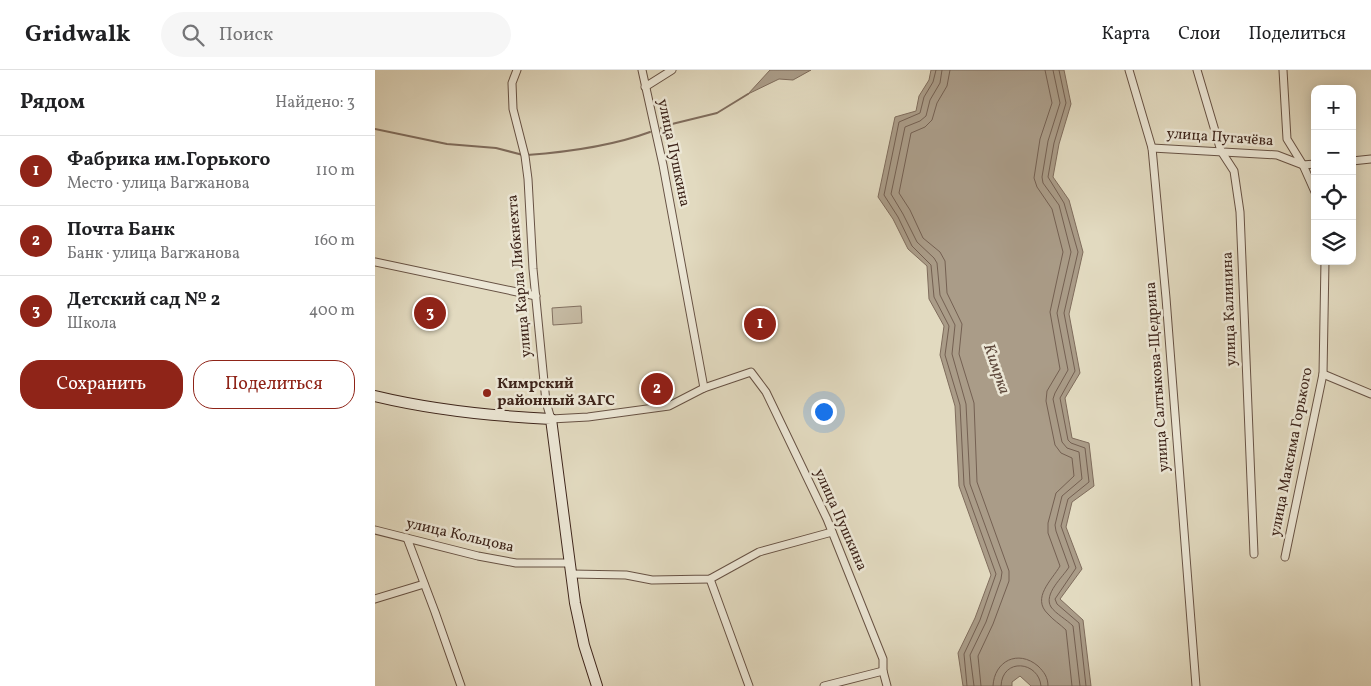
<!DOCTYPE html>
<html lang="ru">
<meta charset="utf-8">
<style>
:root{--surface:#fff;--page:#f6f6f6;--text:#202124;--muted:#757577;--line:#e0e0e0;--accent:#8f2418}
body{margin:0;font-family:Vollkorn,serif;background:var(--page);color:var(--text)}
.controls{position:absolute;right:15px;top:15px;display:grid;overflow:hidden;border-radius:10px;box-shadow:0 2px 12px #0003}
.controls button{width:45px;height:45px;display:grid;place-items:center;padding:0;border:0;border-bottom:1px solid var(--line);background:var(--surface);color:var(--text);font:25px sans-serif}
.you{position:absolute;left:448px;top:341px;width:18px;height:18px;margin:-12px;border:4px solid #fff;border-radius:50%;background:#1a73e8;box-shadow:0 0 0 8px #1a73e833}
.badge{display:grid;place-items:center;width:32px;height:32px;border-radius:50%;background:var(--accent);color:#fff;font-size:16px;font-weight:700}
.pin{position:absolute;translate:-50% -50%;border:2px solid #fff;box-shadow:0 1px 5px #0006}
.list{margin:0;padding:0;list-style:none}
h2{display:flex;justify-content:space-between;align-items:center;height:65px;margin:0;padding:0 20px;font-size:21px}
h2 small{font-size:16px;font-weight:400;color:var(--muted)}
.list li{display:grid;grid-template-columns:32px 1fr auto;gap:15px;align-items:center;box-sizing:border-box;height:70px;padding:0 20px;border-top:1px solid var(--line)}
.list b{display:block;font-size:19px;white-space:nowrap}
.list p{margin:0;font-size:16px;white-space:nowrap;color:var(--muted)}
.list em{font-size:16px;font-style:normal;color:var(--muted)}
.actions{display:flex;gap:10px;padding:15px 20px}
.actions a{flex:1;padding:11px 0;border:1px solid var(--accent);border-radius:20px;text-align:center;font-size:18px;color:var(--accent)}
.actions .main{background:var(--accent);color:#fff}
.icon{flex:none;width:28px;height:28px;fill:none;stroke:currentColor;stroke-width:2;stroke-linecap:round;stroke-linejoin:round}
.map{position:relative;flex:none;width:996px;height:616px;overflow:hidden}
header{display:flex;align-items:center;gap:30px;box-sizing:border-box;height:70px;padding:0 25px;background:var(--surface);border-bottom:1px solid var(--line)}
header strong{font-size:24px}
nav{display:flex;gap:28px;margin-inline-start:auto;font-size:18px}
.search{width:350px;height:45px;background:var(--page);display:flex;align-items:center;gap:12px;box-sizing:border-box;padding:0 18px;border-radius:28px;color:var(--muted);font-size:19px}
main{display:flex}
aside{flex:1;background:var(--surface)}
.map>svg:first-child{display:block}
.green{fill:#c6bba4;stroke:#827060}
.water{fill:#aa9c88;stroke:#7f6c5c}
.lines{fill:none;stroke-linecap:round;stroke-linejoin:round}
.shore{stroke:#746052;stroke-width:1}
.stream{stroke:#7f6c5c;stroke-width:2}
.street-casing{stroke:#675244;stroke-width:9}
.secondary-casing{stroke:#3e251b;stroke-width:12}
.street{stroke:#ece7d6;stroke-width:7}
.secondary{stroke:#ece7d6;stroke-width:10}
.poi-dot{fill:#8f2418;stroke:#ece7d6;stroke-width:2}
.labels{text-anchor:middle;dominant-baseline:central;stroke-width:5;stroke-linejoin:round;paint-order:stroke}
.street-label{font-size:15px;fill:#3e251b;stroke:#ece7d6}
.poi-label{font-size:15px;font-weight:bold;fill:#3e251b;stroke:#ece7d6;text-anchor:start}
.water-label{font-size:16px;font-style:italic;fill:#5e493c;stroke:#ece7d6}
</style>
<header>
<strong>Gridwalk</strong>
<div class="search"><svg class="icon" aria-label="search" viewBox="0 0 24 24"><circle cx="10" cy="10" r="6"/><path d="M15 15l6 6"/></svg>Поиск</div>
<nav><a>Карта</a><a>Слои</a><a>Поделиться</a></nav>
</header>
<main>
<aside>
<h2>Рядом<small>Найдено: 3</small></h2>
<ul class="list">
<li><span class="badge">1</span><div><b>Фабрика им.Горького</b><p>Место · улица Вагжанова</p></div><em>110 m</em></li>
<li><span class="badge">2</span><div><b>Почта Банк</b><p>Банк · улица Вагжанова</p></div><em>160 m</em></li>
<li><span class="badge">3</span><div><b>Детский сад № 2</b><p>Школа</p></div><em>400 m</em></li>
</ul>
<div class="actions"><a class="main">Сохранить</a><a>Поделиться</a></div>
</aside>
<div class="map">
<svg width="996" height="616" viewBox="0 0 996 616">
<rect width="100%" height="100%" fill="#e2dac0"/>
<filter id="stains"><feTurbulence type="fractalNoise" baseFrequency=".004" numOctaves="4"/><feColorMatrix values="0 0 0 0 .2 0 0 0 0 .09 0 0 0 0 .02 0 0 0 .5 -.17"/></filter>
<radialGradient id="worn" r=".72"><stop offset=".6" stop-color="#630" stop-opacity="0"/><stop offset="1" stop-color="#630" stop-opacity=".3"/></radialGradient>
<polygon class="green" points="206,236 207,253 178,255 177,238"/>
<g class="water">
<polygon points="395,0 436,0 418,10 404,9 373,24"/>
<polygon points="556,0 689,0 696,34 684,74 678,107 694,130 708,182 694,244 705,303 690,328 697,368 714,373 719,416 697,432 691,457 707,499 685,529 708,550 716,616 656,616 645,606 637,612 637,616 588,616 583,583 600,548 616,505 584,416 580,336 565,285 569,256 554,229 552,196 533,179 518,149 503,127 520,47 541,41 544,26 554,10"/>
</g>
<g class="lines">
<g class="shore">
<polyline points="561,0 558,12 549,27 545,43 524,52 509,125 523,147 537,176 556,195 559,227 574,256 570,285 585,335 589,415 621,504 605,550 589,584 592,616"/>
<polyline points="567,0 565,13 555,30 551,46 545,51 530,57 516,124 528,144 542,172 559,188 562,193 565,225 580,255 577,284 591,334 595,414 627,502 626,509 611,552 595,585 599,616"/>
<polyline points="575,0 572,16 562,33 557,50 550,57 536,63 524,123 535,140 548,168 565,182 570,191 572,223 587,254 584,284 599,333 602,412 634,501 634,511 618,554 603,586 606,616"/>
<path d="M670,0L677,33L665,69L659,108L662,117L677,139L688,182L675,242L685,299L672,321L671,331L680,375L686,383L697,388L699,406L681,423L673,453V463L685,496C677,510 656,528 673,544C678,550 685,554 691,560L697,616"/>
<path d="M678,0L685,33L673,71L667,107L668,113L684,135L696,182L682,243L693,300L680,323L678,329L687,372L692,378L704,382L707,409L687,426L680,455L681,461L694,497C688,507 668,524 676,537C681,544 691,549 698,556L705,616"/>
<polyline points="684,0 691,33 679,73 673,107 689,133 703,182 689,243 700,301 685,328 693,370 696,373 710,378 714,412 693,429 686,456 701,498 680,529 682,534 704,553 711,616"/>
<path d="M618,616C619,591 643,579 663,596C669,602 673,607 673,616"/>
<path d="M626,616C627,587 664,591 666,616"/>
</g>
<g class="stream">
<polyline points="286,58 297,54 342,43 373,24"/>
<polyline points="0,59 72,74 121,78 148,85"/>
<path d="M152,85C193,82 237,76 275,62"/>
</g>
<g class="street-casing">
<g id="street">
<polyline points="142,0 137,13 138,39 150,86 153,109 158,199 171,332 176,349 213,347 294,336 329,318 376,302 391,322 452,449 508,589 508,601 512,616"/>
<polyline points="267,0 288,95 329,318"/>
<polyline points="754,0 777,78 791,228 821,616"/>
<polyline points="822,0 846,81 859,101 865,142 879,484"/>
<polyline points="908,0 912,69 928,95 940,122"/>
<polyline points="270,17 297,0"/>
<polyline points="777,78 902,85 928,95 940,94"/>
<polyline points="977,91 996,89"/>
<polyline points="0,192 161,226"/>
<polyline points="948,304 996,324"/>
<polyline points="0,460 103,486 141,493 194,493"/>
<polyline points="32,468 60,542 86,616"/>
<polyline points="910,487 948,304 950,191"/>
<polyline points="196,504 251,505 277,510 335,509 384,482 457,462"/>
<polyline points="335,509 374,616"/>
<polyline points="0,529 49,514"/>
<polyline points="449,616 508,601"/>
</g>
</g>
<g class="secondary-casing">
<path id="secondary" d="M0,326C58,340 116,346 176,349L200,533L209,575L222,616"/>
</g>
<use href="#street" class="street"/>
<use href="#secondary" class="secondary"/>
</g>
<circle class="poi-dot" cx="112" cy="323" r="5"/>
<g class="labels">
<g class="street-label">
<text transform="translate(845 68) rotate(4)">улица Пугачёва</text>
<text transform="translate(298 83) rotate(78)">улица Пушкина</text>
<text transform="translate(145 206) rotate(-95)">улица Карла Либкнехта</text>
<text transform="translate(855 239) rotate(-92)">улица Калинина</text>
<text transform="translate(783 307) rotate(-94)">улица Салтыкова-Щедрина</text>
<text transform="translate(917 382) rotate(-79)">улица Максима Горького</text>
<text transform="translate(465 450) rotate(66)">улица Пушкина</text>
<text transform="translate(85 466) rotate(13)">улица Кольцова</text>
</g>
<g class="poi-label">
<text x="122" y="314">Кимрский<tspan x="122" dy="17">районный ЗАГС</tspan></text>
</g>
<g class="water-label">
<text transform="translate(621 299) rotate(71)">Кимрка</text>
</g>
</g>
<rect width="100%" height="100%" filter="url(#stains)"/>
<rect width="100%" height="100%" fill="url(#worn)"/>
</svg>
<div class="controls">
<button>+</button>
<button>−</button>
<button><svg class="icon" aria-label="locate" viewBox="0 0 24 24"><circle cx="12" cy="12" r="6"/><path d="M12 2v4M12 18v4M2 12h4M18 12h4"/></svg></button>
<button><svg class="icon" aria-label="layers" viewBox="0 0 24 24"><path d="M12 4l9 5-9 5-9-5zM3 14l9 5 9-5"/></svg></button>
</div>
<div class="you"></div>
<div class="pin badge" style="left:385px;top:254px">1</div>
<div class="pin badge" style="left:282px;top:319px">2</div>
<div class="pin badge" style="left:55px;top:243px">3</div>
</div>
</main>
